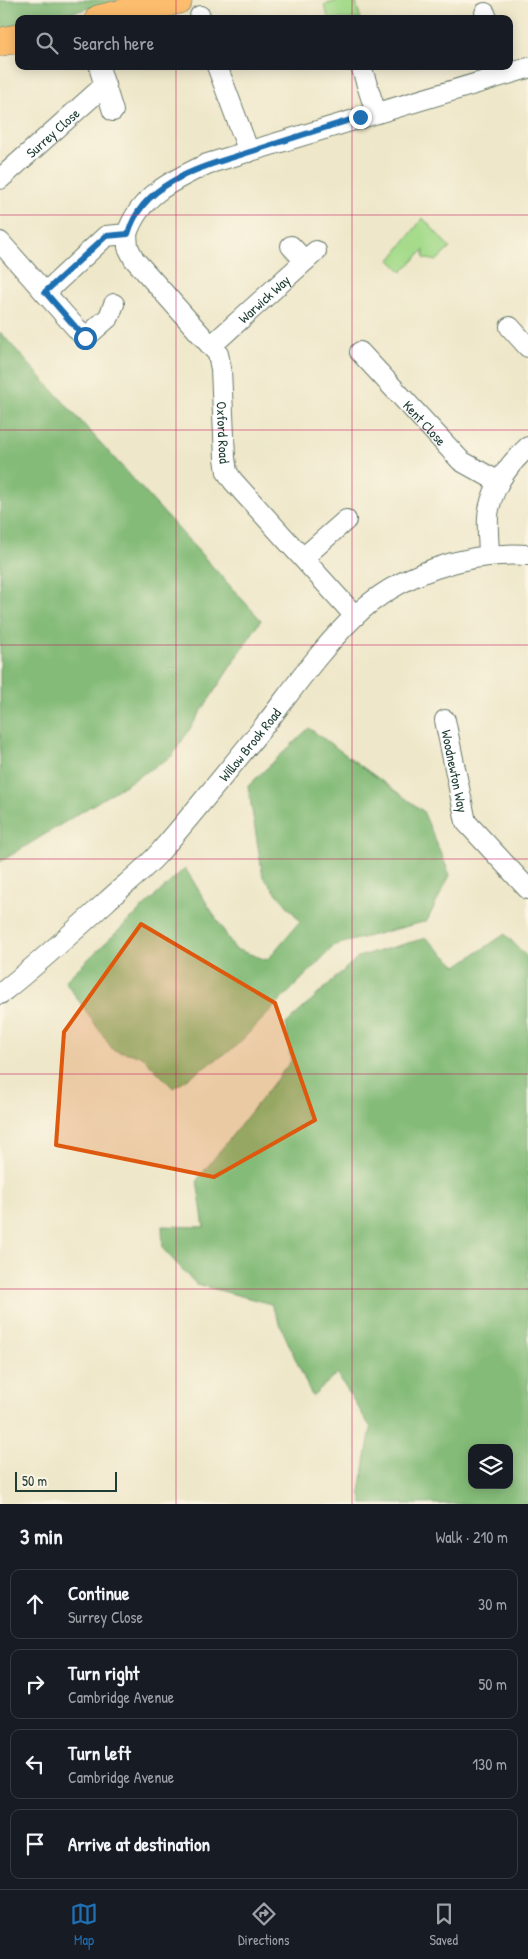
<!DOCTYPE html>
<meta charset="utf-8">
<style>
:root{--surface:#171b24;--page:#20242c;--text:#f1f3f6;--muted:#9ea1a6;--line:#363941;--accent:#1f6fb2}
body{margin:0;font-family:"Patrick Hand",sans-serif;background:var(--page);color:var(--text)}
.controls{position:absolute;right:15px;bottom:15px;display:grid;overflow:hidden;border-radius:10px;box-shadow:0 2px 12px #0003}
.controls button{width:45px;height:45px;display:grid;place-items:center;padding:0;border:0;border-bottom:1px solid var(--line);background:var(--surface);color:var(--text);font:25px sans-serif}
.scale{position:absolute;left:15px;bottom:12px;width:102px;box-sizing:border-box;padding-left:5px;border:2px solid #1f3d34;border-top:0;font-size:14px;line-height:18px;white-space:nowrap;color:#1f3d34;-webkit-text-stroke:4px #fcf5e5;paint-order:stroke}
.stop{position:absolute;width:15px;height:15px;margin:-11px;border:4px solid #1f6fb2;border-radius:50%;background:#fff}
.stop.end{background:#1f6fb2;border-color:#fff;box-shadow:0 1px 5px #0008}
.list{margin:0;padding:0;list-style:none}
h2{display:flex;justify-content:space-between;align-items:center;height:65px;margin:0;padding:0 20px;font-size:21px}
h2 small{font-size:16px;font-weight:400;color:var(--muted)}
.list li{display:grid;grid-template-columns:32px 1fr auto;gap:15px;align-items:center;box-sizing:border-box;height:70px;margin:0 10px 10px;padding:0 10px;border:1px solid var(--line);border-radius:10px}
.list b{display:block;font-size:19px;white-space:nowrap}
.list p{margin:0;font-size:16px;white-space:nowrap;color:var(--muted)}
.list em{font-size:16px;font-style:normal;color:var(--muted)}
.icon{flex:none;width:28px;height:28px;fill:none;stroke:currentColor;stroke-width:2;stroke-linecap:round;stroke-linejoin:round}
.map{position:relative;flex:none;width:528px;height:1504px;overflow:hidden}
.search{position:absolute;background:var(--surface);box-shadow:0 2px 12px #0003;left:15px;right:15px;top:15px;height:55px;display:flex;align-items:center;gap:12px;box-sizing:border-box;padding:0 18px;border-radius:10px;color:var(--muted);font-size:19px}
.sheet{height:385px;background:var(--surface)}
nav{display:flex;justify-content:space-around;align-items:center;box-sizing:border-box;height:70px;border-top:1px solid var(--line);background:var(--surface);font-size:14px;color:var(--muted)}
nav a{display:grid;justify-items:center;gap:2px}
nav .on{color:var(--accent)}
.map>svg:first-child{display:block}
.green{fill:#a6db8c;stroke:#628c60}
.forest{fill:#84bb78;stroke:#527c56;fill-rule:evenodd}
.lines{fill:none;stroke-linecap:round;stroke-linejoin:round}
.minor-casing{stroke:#677868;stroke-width:22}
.highway-casing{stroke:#677868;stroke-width:29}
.minor{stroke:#fff;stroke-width:20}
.highway{stroke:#fcbd6e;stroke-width:28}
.route{stroke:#1f6fb2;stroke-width:6}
.marked{fill:#de580e;fill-opacity:0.2;stroke:#de580e;stroke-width:4;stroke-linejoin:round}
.grid{fill:none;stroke:#c2185b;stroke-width:1;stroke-opacity:0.55}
.labels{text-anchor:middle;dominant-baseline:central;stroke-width:4;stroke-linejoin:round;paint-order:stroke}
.street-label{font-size:14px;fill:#1f3d34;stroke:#fcf5e5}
</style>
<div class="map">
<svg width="528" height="1504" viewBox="0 0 528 1504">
<rect width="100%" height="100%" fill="#fcf5e5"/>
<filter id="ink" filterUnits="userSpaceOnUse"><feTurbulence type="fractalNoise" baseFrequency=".02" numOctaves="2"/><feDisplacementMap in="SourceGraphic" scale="10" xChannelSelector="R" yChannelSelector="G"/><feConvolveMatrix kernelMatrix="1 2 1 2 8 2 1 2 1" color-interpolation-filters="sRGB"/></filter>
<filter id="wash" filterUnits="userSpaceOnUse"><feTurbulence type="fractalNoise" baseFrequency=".0096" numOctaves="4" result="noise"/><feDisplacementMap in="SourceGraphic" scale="20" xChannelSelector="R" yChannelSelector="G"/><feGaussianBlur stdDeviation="1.12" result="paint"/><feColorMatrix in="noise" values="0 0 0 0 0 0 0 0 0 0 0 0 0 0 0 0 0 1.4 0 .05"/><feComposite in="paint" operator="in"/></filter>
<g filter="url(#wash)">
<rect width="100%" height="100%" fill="#eee7c9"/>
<g class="green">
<polygon points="341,0 355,0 361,19 329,19 324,5"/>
<polygon points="423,218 450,248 436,261 424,258 424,250 402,272 390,260"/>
</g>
<g class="forest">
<polygon points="0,0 126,0 43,19 19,19 19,24 0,29"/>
<polygon points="0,332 261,620 172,756 0,862"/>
<polygon points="309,728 423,811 450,875 427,921 335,945 234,1048 173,1088 142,1056 113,1050 65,981 185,868 235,949 267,960 300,921 263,877 248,786"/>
<path d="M505,934L528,958V1504H363L360,1491L371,1428L337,1374L312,1396L271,1304L196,1284L163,1249L162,1226L204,1227L197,1180L291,1061L286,1024L358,957L426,938L457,966ZM472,1448H509V1485H472Z"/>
</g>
</g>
<g filter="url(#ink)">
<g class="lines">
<g class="minor-casing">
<g id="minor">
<polyline points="485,13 487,19"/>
<polyline points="200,16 201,19"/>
<polyline points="217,66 249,152"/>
<polyline points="361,66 376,113"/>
<polyline points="100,70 113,111"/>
<path id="s1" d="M0,179L105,85"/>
<path id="s2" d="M127,234L128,247L134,259L218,354L221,369L225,458L227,472L233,481L355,616"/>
<polyline points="0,242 85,338 109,317 114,304"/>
<polyline points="291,246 305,261"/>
<path d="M45,293L106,236L127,234C139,196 173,180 207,164L528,68"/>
<polyline points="510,327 528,347"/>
<path id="s3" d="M211,346L316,251"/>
<path id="s4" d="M360,352L461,461L499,482"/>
<path d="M489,556C489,541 486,523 489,509C494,485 510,463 528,447"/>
<polyline points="303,558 346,520"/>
<path id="s5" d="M445,720L466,822L528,889"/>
<path id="s6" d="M0,994C37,965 71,934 106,902C123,886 143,871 159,853C197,809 235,762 272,716C298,682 323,647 354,617C398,574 468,551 528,555"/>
</g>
</g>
<g class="highway-casing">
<g id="highway">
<polyline points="99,19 178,0"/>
<polyline points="0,42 19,38"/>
</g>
</g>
<use href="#minor" class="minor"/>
<use href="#highway" class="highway"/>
</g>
</g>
<g class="lines" filter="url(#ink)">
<path class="route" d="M85,338L45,292L106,236L128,234C143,180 206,166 253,151C289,139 324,128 360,117"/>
</g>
<path class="marked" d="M141,924L275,1003L315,1120L214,1177L56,1145L64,1032Z"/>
<path class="grid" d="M176,0V19M352,0V19M176,66V1504M352,66V1504M0,215H528M0,430H528M0,645H528M0,859H528M0,1074H528M0,1289H528"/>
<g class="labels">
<g class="street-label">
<text stroke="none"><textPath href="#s1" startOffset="70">Surrey Close</textPath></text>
<text stroke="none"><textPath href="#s3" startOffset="71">Warwick Way</textPath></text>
<text stroke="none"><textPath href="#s4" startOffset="96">Kent Close</textPath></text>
<text stroke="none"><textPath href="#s2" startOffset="232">Oxford Road</textPath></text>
<text stroke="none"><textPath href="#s6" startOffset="354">Willow Brook Road</textPath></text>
<text stroke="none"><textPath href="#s5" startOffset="52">Woodnewton Way</textPath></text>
</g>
</g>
</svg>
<div class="controls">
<button><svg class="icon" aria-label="layers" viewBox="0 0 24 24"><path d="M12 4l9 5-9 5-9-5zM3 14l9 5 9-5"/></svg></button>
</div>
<div class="scale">50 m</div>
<div class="stop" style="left:85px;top:338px"></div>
<div class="stop end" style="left:360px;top:117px"></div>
<div class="search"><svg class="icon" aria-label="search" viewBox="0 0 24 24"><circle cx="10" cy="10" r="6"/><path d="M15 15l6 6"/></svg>Search here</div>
</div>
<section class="sheet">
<h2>3 min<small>Walk · 210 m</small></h2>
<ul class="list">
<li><svg class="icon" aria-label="ahead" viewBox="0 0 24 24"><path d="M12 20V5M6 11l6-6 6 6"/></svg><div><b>Continue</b><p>Surrey Close</p></div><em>30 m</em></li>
<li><svg class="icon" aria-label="right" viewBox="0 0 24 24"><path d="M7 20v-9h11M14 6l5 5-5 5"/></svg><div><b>Turn right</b><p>Cambridge Avenue</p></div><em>50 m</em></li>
<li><svg class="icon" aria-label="left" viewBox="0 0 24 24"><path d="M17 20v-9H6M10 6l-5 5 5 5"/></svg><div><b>Turn left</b><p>Cambridge Avenue</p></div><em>130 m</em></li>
<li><svg class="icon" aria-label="arrive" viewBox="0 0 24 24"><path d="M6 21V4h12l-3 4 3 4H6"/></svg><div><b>Arrive at destination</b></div></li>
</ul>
</section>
<nav>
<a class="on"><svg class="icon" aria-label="map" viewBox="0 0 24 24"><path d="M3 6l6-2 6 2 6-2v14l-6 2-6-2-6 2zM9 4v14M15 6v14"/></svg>Map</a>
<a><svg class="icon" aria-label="directions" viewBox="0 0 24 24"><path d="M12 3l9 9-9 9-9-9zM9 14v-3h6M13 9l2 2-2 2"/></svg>Directions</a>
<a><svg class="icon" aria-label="saved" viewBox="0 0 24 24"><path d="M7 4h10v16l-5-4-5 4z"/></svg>Saved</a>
</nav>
